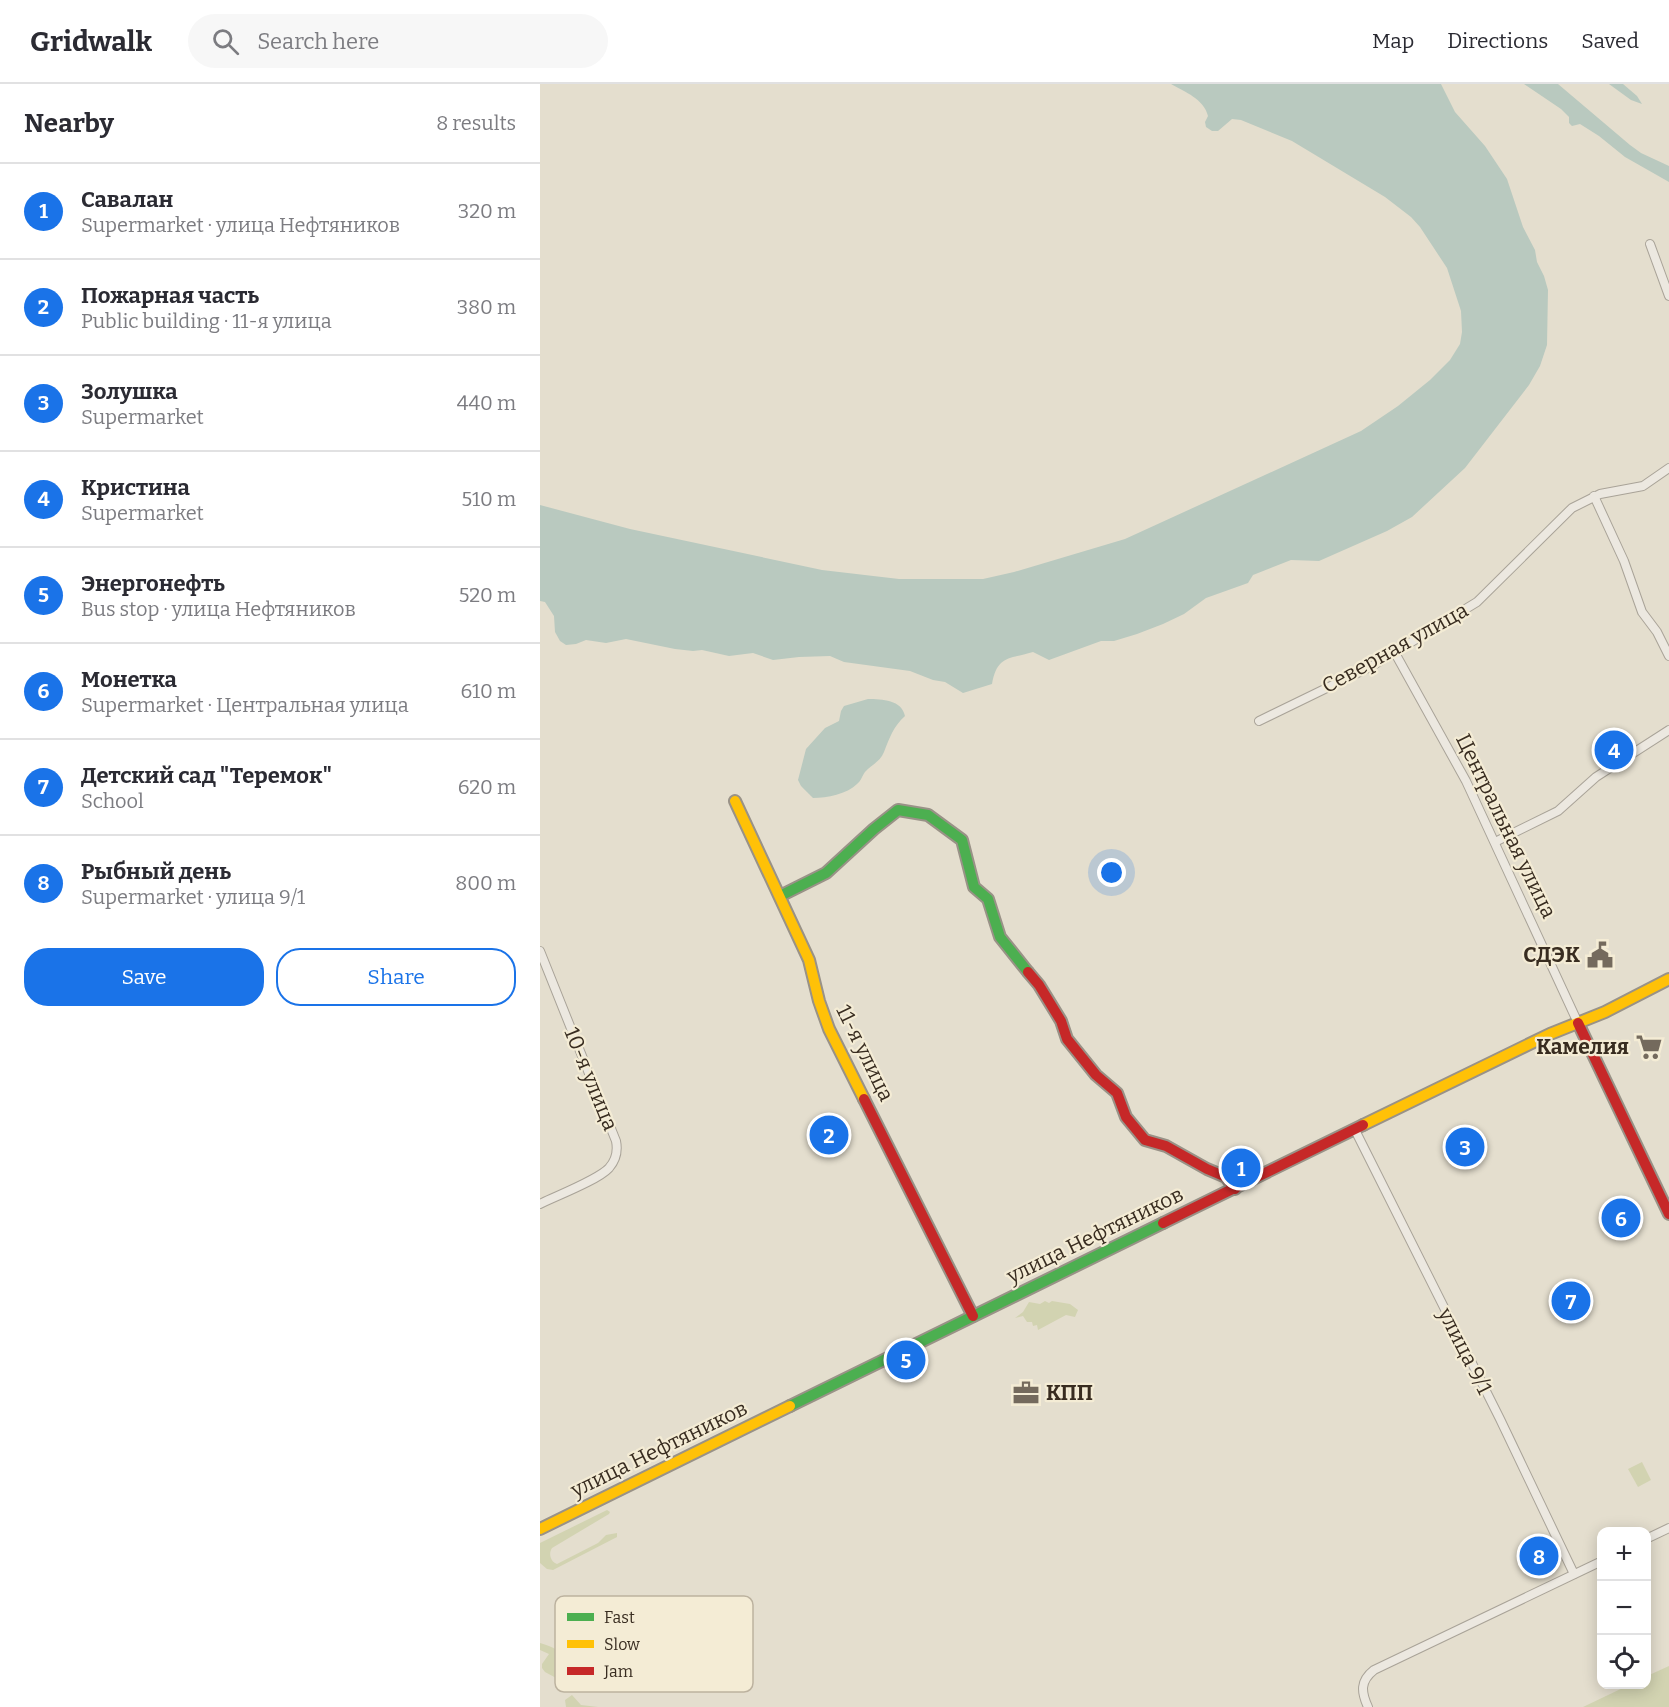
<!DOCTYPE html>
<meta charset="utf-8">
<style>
:root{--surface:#fff;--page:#f7f7f7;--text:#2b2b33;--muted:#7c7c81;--line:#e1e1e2;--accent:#1a73e8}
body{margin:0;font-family:Bitter,serif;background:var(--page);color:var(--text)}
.controls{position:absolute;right:18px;bottom:18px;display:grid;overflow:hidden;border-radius:12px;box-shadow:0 3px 15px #0003}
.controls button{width:54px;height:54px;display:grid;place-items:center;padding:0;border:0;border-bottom:2px solid var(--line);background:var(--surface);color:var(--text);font:30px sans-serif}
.you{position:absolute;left:572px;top:789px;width:21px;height:21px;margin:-15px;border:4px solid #fff;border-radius:50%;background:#1a73e8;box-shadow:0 0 0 9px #1a73e833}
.badge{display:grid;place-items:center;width:39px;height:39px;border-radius:50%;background:var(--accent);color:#fff;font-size:20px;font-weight:700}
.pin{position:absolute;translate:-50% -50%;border:3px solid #fff;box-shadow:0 2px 6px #0006}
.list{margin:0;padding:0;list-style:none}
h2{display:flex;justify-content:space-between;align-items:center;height:78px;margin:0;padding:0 24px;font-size:26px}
h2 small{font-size:20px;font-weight:400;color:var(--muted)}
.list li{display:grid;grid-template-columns:39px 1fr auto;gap:18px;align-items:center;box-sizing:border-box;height:96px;padding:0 24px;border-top:2px solid var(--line)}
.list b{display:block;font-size:22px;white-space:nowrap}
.list p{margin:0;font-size:20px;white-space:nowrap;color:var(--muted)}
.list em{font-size:20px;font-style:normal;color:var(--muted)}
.actions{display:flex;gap:12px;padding:18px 24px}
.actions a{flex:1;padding:14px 0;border:2px solid var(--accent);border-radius:24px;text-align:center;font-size:21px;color:var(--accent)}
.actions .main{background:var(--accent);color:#fff}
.icon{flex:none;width:33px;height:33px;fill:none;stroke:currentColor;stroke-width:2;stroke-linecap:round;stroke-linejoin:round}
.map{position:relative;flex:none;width:1129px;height:1623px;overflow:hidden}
header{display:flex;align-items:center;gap:36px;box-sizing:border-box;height:84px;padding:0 30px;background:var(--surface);border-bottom:2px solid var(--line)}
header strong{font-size:28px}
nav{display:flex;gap:33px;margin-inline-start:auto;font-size:21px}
.search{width:420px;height:54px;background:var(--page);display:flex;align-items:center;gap:15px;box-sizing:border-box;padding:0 21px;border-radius:33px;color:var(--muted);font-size:22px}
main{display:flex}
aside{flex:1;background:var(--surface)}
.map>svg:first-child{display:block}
.green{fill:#d2d3b1}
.water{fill:#b9c9bf}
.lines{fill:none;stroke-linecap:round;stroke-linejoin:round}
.street-casing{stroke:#a9a398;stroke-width:10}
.fast-casing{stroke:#999287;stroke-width:14}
.slow-casing{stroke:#999287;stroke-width:14}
.jam-casing{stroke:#999287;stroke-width:14}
.street{stroke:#ece8e0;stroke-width:8}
.fast{stroke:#4caf50;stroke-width:10}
.slow{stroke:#ffc107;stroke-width:10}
.jam{stroke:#c62828;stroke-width:10}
.labels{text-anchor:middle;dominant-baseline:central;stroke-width:4.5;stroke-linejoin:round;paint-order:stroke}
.street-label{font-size:21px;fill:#382c20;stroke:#f4ecd5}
.poi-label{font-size:21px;font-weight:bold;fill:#382c20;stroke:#f4ecd5;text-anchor:end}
.key{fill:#f4ecd5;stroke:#bcb29f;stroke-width:1.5}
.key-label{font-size:16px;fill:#382c20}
</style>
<header>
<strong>Gridwalk</strong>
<div class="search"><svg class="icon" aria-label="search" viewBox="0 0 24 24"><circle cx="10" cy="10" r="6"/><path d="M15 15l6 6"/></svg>Search here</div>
<nav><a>Map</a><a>Directions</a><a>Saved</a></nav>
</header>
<main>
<aside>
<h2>Nearby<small>8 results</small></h2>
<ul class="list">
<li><span class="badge">1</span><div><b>Савалан</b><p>Supermarket · улица Нефтяников</p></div><em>320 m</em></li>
<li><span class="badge">2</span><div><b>Пожарная часть</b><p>Public building · 11-я улица</p></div><em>380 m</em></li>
<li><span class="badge">3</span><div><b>Золушка</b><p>Supermarket</p></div><em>440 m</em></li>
<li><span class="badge">4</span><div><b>Кристина</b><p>Supermarket</p></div><em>510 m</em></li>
<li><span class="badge">5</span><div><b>Энергонефть</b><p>Bus stop · улица Нефтяников</p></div><em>520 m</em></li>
<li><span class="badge">6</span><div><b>Монетка</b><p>Supermarket · Центральная улица</p></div><em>610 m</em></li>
<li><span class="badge">7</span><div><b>Детский сад &quot;Теремок&quot;</b><p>School</p></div><em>620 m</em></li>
<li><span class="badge">8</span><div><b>Рыбный день</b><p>Supermarket · улица 9/1</p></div><em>800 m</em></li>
</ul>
<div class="actions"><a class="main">Save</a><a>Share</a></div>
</aside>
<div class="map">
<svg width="1129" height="1623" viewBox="0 0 1129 1623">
<rect width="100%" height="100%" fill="#e4dece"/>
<g class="green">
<polygon points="505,1217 509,1219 512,1217 530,1220 538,1226 535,1233 526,1231 498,1246 497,1241 493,1242 492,1238 487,1238 483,1232 475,1234 483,1228 489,1218 500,1220"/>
<polygon points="1102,1378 1111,1396 1098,1403 1088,1385"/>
<path d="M67,1426L70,1428L69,1430L12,1464C8,1470 11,1478 17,1480L58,1459L66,1451L77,1449V1453L13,1486L7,1485L0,1479V1459Z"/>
<path d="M0,1559C18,1564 24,1569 23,1587L30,1597L28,1603L24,1602L18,1595L5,1588L2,1584V1580L9,1570L0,1566Z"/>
<polygon points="1129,1582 1129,1623 1043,1623 1089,1601 1106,1600 1107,1592"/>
<polygon points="32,1611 41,1621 58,1623 26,1623 25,1616"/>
</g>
<g class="water">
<path d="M631,0H901L915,28L945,62L967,95L983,143L995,166L997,178L1004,192L1008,206L1007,261L1000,282L989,301L925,384L872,433L847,447L779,477L751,476L713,491L708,499L666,514L644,530L623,540L597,550L574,557H561L509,576L493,568C469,575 457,572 452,600L423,609L405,598L393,596L370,587L304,578L290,572L259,573L233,576L213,569L189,572L162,566L153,567L135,565L86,555L66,559L46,556L36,560L26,561L20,557L15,548L14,532L5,518L0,517V421L90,445L282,486L359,495H443L474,488L585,455L821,347L858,322L890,296L910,276L920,260L922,248L921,227L907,184L880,143L871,133L845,113L752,57L701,36L692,35L678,47H672L666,43L665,38L668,32C664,15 645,8 631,0Z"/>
<polygon points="984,0 1018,0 1090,61 1101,69 1129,82 1129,98 1085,73 1059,52 1040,40 1032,42 1029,39 1029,33 1021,25"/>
<polygon points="1069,0 1083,0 1097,12 1102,20 1091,16"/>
<path d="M328,615C342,615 362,616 365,632C353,643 350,653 344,668C340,678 331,681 325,688C322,692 321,697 317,700C307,710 287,714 273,714L261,702L258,696L266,665L285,644L299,637L301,627L304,622Z"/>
</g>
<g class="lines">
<g class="street-casing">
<g id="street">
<polyline points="1110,160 1129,212"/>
<polyline points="1054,412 1084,477 1102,528 1117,548 1129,572"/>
<polyline points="855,569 926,697 1038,939"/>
<polyline points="719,637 832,582 937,518 1032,424 1060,410 1103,402 1129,384"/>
<polyline points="955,758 1018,727 1056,693 1129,646"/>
<path d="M0,867L76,1057C78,1067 76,1076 69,1084C58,1096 16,1112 0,1120"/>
<polyline points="815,1046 960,1335 1034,1490"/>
<polyline points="1106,1455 1129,1444"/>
<path d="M828,1623C821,1608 820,1597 834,1586L1062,1477"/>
</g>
</g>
<g class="fast-casing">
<g id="fast">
<polyline points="240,812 286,789 334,745 358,726 388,731 422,756 434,803 448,815 460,853 488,888"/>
<polyline points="250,1322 623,1139"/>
</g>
</g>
<g class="slow-casing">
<g id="slow">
<polyline points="195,717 269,876 279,917 289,945 324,1015"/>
<polyline points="823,1041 1010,950 1065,928 1129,895"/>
<polyline points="0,1445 250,1322"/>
</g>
</g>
<g class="jam-casing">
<g id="jam">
<polyline points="488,888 499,901 521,937 527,955 556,991 577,1009 586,1033 605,1056 626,1062 667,1085 686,1093 695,1105"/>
<polyline points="1038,939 1129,1130"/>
<polyline points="324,1015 433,1232"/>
<polyline points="623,1139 823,1041"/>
</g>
</g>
<use href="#street" class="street"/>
<use href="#fast" class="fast"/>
<use href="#slow" class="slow"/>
<use href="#jam" class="jam"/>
</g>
<defs>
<g id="civic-bare" transform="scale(2.07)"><path d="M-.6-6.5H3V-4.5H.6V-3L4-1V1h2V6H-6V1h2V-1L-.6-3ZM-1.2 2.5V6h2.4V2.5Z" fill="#746a5d" stroke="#f4ecd5" stroke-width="2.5" paint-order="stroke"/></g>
<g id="supermarket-bare" transform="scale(2.07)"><path d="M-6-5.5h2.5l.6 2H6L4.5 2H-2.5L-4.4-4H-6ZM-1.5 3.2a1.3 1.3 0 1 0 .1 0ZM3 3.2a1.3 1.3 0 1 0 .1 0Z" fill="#746a5d" stroke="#f4ecd5" stroke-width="2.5" paint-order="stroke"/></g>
<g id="office-bare" transform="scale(2.07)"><path d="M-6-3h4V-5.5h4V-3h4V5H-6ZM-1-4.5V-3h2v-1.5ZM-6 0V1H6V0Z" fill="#746a5d" stroke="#f4ecd5" stroke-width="2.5" paint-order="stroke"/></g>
</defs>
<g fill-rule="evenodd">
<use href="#civic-bare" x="1060" y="871"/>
<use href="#supermarket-bare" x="1109" y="963"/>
<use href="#office-bare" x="486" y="1309"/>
</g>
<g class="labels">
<g class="street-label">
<text transform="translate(855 564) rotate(-29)">Северная улица</text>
<text transform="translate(966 742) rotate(64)">Центральная улица</text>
<text transform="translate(325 969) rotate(64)">11-я улица</text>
<text transform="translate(51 995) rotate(68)">10-я улица</text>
<text transform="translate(555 1151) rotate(-26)">улица Нефтяников</text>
<text transform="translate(925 1267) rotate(63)">улица 9/1</text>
<text transform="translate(119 1365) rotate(-26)">улица Нефтяников</text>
</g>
<g class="poi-label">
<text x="1040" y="871">СДЭК</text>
<text x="1089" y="963">Камелия</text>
<text x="506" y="1309" text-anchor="start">КПП</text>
</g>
</g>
<rect x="15" y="1512" width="198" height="96" rx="9" class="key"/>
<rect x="27" y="1529" width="27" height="8" fill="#4caf50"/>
<rect x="27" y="1556" width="27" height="8" fill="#ffc107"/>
<rect x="27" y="1583" width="27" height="8" fill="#c62828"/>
<g class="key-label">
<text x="64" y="1539">Fast</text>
<text x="64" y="1566">Slow</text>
<text x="64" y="1593">Jam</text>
</g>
</svg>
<div class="controls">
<button>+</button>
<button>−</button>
<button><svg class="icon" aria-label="locate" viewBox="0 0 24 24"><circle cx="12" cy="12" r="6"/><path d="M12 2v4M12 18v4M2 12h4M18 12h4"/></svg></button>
</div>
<div class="you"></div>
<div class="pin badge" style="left:701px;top:1084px">1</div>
<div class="pin badge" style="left:289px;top:1051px">2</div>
<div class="pin badge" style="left:925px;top:1063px">3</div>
<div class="pin badge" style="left:1074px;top:666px">4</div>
<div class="pin badge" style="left:366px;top:1276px">5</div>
<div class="pin badge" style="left:1081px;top:1134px">6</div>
<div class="pin badge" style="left:1031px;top:1217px">7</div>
<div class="pin badge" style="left:999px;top:1472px">8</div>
</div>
</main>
